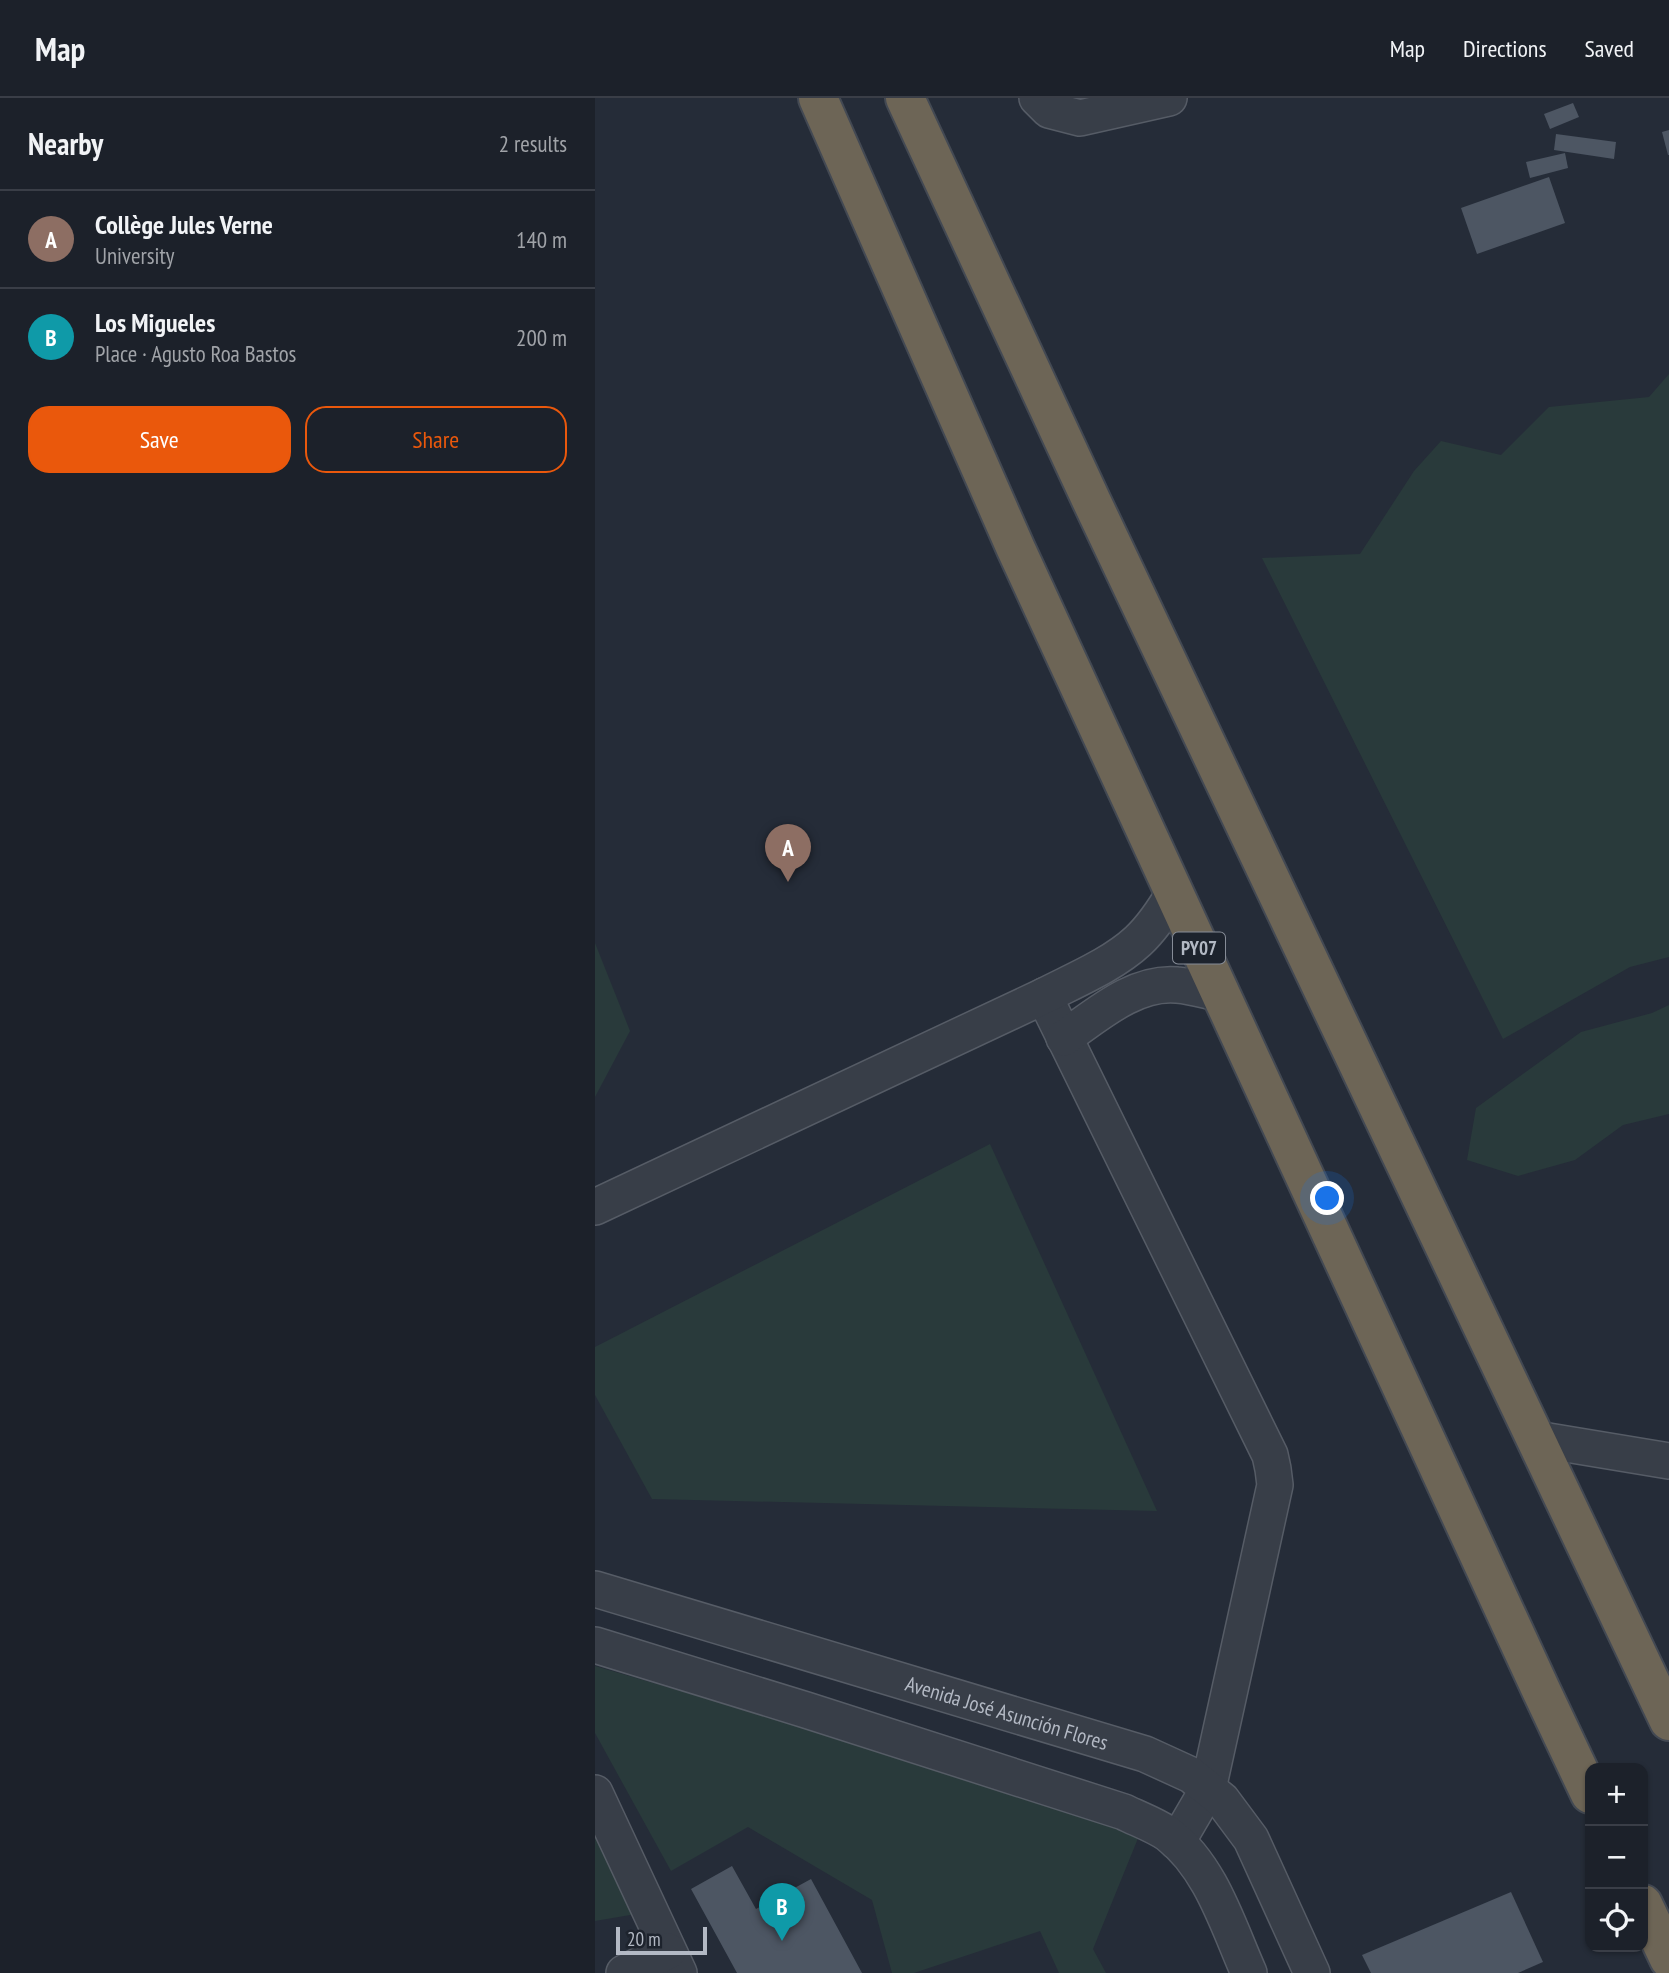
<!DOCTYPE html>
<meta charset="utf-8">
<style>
:root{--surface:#1c212a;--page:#292e36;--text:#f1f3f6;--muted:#a0a3a8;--line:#3a3e47;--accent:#ea580c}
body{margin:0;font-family:"PT Sans Narrow",sans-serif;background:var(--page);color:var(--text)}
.controls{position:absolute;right:21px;bottom:21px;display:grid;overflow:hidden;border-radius:14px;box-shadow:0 2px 5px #0004}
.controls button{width:63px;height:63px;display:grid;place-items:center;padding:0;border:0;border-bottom:2px solid var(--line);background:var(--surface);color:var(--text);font:35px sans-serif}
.scale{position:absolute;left:21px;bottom:18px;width:91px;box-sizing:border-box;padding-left:7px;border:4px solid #b3b9c4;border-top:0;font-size:19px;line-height:24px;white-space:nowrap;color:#b3b9c4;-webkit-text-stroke:5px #1d232d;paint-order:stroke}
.you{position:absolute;left:733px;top:1101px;width:24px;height:24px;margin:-18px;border:5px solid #fff;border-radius:50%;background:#1a73e8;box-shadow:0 0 0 10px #1a73e833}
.badge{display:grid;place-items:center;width:46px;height:46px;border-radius:50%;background:var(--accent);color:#fff;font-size:23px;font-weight:700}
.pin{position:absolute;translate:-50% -58px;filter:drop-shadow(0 2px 4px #0008)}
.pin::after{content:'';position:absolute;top:37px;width:24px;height:21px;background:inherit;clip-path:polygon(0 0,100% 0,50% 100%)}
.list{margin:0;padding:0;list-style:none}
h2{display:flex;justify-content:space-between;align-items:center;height:91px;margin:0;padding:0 28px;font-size:30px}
h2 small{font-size:23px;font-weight:400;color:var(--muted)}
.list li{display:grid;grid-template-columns:46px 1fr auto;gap:21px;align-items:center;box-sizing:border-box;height:98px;padding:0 28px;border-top:2px solid var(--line)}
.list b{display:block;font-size:26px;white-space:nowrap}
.list p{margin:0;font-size:23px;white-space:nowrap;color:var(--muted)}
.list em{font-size:23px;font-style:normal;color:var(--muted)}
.actions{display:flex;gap:14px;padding:21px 28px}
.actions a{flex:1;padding:16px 0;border:2px solid var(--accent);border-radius:21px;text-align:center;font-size:24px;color:var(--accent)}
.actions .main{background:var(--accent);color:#fff}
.icon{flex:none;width:38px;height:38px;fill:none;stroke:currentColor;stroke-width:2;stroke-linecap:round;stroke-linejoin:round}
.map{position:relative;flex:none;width:1074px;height:1875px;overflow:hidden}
header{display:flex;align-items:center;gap:42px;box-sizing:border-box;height:98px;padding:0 35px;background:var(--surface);border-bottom:2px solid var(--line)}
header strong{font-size:33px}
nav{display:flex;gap:38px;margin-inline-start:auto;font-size:24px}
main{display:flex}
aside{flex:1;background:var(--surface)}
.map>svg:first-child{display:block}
.green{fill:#293a3b}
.building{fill:#4d5663}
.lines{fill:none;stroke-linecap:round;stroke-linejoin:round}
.minor-casing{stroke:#565c66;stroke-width:38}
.highway-casing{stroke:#434953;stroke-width:42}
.minor{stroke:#383e48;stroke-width:35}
.highway{stroke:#6d6556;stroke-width:38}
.labels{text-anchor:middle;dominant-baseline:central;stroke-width:7;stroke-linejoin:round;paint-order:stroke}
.shield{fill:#1d232d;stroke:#868c97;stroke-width:2}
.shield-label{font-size:19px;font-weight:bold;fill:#b3b9c4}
.street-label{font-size:21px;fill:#b3b9c4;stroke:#1d232d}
</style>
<header>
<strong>Map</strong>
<nav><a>Map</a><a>Directions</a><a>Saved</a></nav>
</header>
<main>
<aside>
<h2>Nearby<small>2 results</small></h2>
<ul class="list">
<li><span class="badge" style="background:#8d6e63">A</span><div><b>Collège Jules Verne</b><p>University</p></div><em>140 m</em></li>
<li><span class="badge" style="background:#0f9aa8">B</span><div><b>Los Migueles</b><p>Place · Agusto Roa Bastos</p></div><em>200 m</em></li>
</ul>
<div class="actions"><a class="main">Save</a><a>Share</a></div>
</aside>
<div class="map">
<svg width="1074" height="1875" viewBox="0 0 1074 1875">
<rect width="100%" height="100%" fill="#252c38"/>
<g class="green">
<polygon points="1074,276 1074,859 1035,869 908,941 667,460 765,456 819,373 846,343 906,357 954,309 1054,299"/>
<polygon points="0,845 35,933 0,999"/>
<polygon points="1074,907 1074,1016 1028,1027 980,1062 923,1078 872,1062 881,1010 986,934 1057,915"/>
<polygon points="395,1046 562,1413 57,1401 0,1297 0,1249"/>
<polygon points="0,1568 548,1728 498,1851 511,1875 464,1875 445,1833 319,1875 297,1875 277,1802 153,1729 76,1773 0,1635"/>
<polygon points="0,1725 41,1816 0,1823"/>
</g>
<g class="building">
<polygon points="978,5 984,19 955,31 949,16"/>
<polygon points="1074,32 1074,57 1073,57 1067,34"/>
<polygon points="961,36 1021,44 1019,61 959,52"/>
<polygon points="970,55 973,70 935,80 931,64"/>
<polygon points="954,79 970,125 882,156 866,110"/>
<polygon points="137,1768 161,1811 216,1781 267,1875 142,1875 96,1791"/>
<polygon points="916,1794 948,1864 923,1875 776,1875 767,1857"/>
</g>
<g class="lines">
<g class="minor-casing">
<g id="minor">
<polyline points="442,0 454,12 485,20 574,0"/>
<polyline points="449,898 675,1357 678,1371 680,1387 613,1691 582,1744"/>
<path d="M469,940C502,917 540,883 582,887C597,888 612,893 626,896"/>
<path d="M0,1109L449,898C480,882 517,867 543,843C558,829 569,812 579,795"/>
<polyline points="941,1341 1074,1363"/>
<path id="s1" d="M0,1491L550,1656L596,1677L627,1702L656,1741L717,1875"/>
<path d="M0,1547L211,1612L529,1714C543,1721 560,1727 573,1736C616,1769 633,1828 654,1875"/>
<polyline points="0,1695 84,1875"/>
<polyline points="29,1875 73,1853"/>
</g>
</g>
<g class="highway-casing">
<g id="highway">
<polyline points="223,0 421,451 946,1592 995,1696"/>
<polyline points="310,0 497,404 1074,1623"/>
<polyline points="1048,1806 1074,1861"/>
</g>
</g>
<use href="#minor" class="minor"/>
<use href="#highway" class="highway"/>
</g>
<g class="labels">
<rect class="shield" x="578" y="834.5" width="52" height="31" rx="5"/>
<g class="shield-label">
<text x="604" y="850">PY07</text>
</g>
<g class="street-label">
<text stroke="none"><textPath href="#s1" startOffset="430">Avenida José Asunción Flores</textPath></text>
</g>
</g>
</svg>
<div class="controls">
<button>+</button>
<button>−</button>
<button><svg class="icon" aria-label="locate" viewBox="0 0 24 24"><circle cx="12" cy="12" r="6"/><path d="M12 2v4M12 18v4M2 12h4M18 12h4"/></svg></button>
</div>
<div class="scale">20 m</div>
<div class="you"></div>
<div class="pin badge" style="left:193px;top:784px;background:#8d6e63">A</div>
<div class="pin badge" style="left:187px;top:1843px;background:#0f9aa8">B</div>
</div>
</main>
